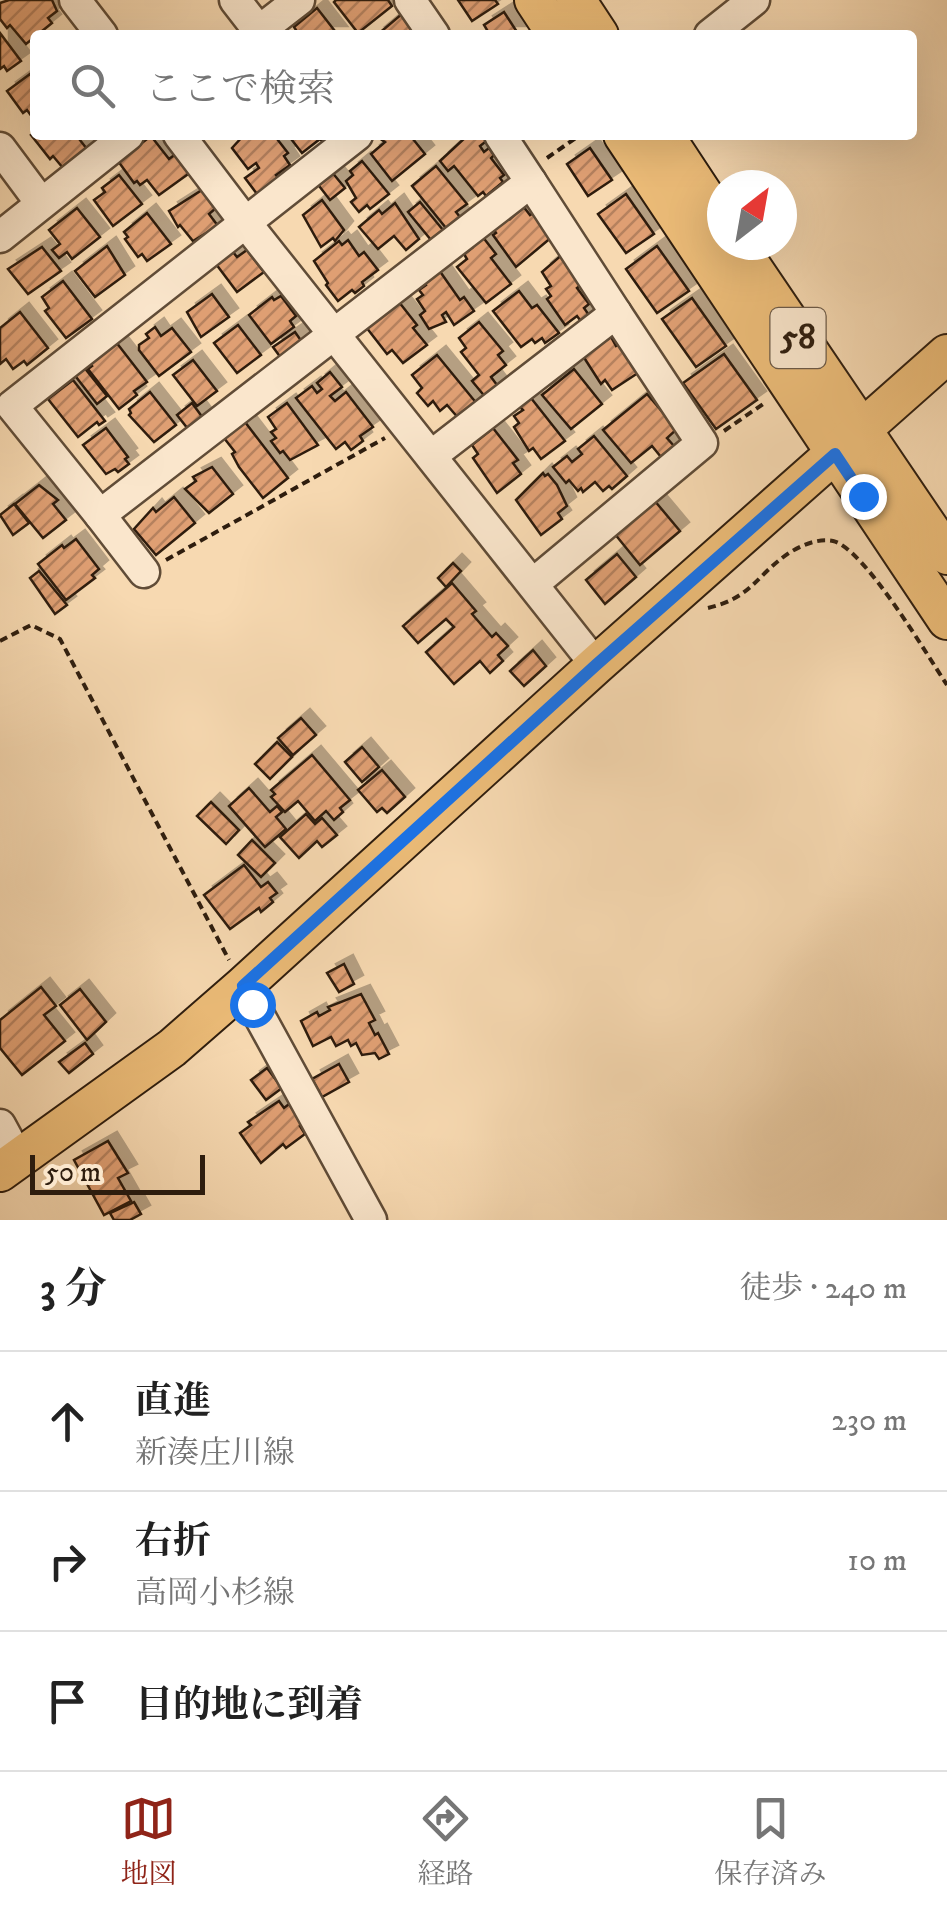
<!DOCTYPE html>
<html lang="ja">
<meta charset="utf-8">
<style>
:root{--surface:#fff;--page:#f2f2f2;--text:#222;--muted:#767676;--line:#e0e0e0;--accent:#8f2418}
body{margin:0;font-family:"IM FELL DW Pica","Noto Serif JP",serif;background:var(--page);color:var(--text)}
.compass{position:absolute;left:707px;top:170px;width:90px;height:90px;border-radius:50%;background:var(--surface);box-shadow:0 10px 40px #0002;rotate:31deg}
.scale{position:absolute;left:30px;bottom:25px;width:175px;box-sizing:border-box;padding-left:10px;border:5px solid #2e1d0e;border-top:0;font-size:28px;line-height:35px;white-space:nowrap;color:#2e1d0e;-webkit-text-stroke:8px #fae6cc;paint-order:stroke}
.stop{position:absolute;width:30px;height:30px;margin:-22px;border:8px solid #1a73e8;border-radius:50%;background:#fff}
.stop.end{background:#1a73e8;border-color:#fff;box-shadow:0 2px 10px #0008}
.list{margin:0;padding:0;list-style:none}
h2{display:flex;justify-content:space-between;align-items:center;height:130px;margin:0;padding:0 40px;font-size:42px}
h2 small{font-size:32px;font-weight:400;color:var(--muted)}
.list li{display:grid;grid-template-columns:65px 1fr auto;gap:30px;align-items:center;box-sizing:border-box;height:140px;padding:0 40px;border-top:2px solid var(--line)}
.list b{display:block;font-size:38px;white-space:nowrap}
.list p{margin:0;font-size:32px;white-space:nowrap;color:var(--muted)}
.list em{font-size:32px;font-style:normal;color:var(--muted)}
.icon{flex:none;width:55px;height:55px;fill:none;stroke:currentColor;stroke-width:2;stroke-linecap:round;stroke-linejoin:round}
.map{position:relative;flex:none;width:947px;height:1220px;overflow:hidden}
.search{position:absolute;background:var(--surface);box-shadow:0 10px 40px #0002;left:30px;right:30px;top:30px;height:110px;display:flex;align-items:center;gap:25px;box-sizing:border-box;padding:0 35px;border-radius:10px;color:var(--muted);font-size:38px}
.sheet{height:550px;background:var(--surface)}
nav{display:flex;justify-content:space-around;align-items:center;box-sizing:border-box;height:140px;border-top:2px solid var(--line);background:var(--surface);font-size:28px;color:var(--muted)}
nav a{display:grid;justify-items:center;gap:5px}
nav .on{color:var(--accent)}
.map>svg:first-child{display:block}
.building{fill:url(#building-hatch);stroke:#2e1d0e;stroke-width:2.5;filter:url(#shadow)}
.lines{fill:none;stroke-linecap:round;stroke-linejoin:round}
.minor-casing{stroke:#604c37;stroke-width:35}
.major-casing{stroke:#2e1d0e;stroke-width:42}
.path{stroke:#2e1d0e;stroke-width:4;stroke-dasharray:8 5;stroke-linecap:butt}
.minor{stroke:#fae6cc;stroke-width:30}
.major{stroke:#ecbc78;stroke-width:38}
.route{stroke:#1a73e8;stroke-width:12}
.labels{text-anchor:middle;dominant-baseline:central;stroke-width:9;stroke-linejoin:round;paint-order:stroke}
.shield{fill:#fae6cc;stroke:#6b5947;stroke-width:2.5}
.shield-label{font-size:35px;font-weight:bold;fill:#2e1d0e}
</style>
<div class="map">
<svg width="947" height="1220" viewBox="0 0 947 1220">
<defs>
<pattern id="building-hatch" width="6" height="6" patternUnits="userSpaceOnUse" patternTransform="scale(2.5)"><rect width="6" height="6" fill="#df9f73"/><path d="M-1 1l2-2M0 6l6-6M5 7l2-2" fill="none" stroke="#b5815d"/></pattern>
<filter id="shadow"><feDropShadow dx="9" dy="-9" stdDeviation="0" flood-color="#0004"/></filter>
</defs>
<rect width="100%" height="100%" fill="#f7d9b1"/>
<filter id="stains"><feTurbulence type="fractalNoise" baseFrequency=".002" numOctaves="4"/><feColorMatrix values="0 0 0 0 .2 0 0 0 0 .09 0 0 0 0 .02 0 0 0 .5 -.17"/></filter>
<radialGradient id="worn" r=".72"><stop offset=".6" stop-color="#630" stop-opacity="0"/><stop offset="1" stop-color="#630" stop-opacity=".3"/></radialGradient>
<g class="building">
<polygon points="9,0 52,0 57,11 48,18 52,23 26,44 10,25 7,28 0,19 0,3"/>
<polygon points="336,0 388,0 392,6 358,33 334,2"/>
<polygon points="458,0 495,0 498,4 472,21"/>
<polygon points="317,8 338,35 290,35 296,30 294,27"/>
<polygon points="504,12 519,35 490,35 484,25"/>
<polygon points="403,13 418,32 415,35 377,35"/>
<polygon points="0,33 21,61 7,71 4,66 0,69"/>
<polygon points="30,74 35,81 35,121 27,110 23,113 7,91"/>
<polygon points="35,132 35,135 76,135 87,149 63,168 53,156 50,159 31,135"/>
<polygon points="244,135 274,135 288,153 284,156 290,165 276,175 281,182 260,198 245,178 259,168 256,163 248,169 232,148"/>
<polygon points="288,135 337,135 325,144 320,139 302,153"/>
<polygon points="416,135 413,139 425,154 392,181 371,154 385,142 382,140 386,135"/>
<polygon points="468,135 486,135 489,139 480,146 484,152 489,148 494,155 491,158 504,175 500,178 503,182 486,196 483,192 478,196 454,166 448,171 440,161"/>
<polygon points="151,136 169,159 177,153 191,172 159,195 147,180 140,185 137,181 134,183 118,161"/>
<polygon points="590,148 612,180 588,196 567,164"/>
<polygon points="362,161 389,194 370,209 367,205 359,212 351,202 356,198 346,181 353,175 350,171"/>
<polygon points="436,166 467,204 456,212 460,217 446,228 412,186"/>
<polygon points="331,171 345,188 330,200 316,182"/>
<polygon points="119,175 142,204 113,226 94,200 105,192 102,188"/>
<polygon points="202,190 216,208 209,214 218,226 193,241 180,225 178,227 169,211"/>
<polygon points="626,194 654,234 626,253 598,214"/>
<polygon points="322,200 344,230 335,241 333,238 321,247 303,215"/>
<polygon points="420,202 443,230 431,240 408,212"/>
<polygon points="395,203 419,239 406,250 394,236 378,249 359,227 379,210 382,214"/>
<polygon points="523,206 530,215 535,212 553,236 516,267 493,235 496,233 492,227 508,216 510,219"/>
<polygon points="77,208 100,237 72,259 67,252 59,258 52,250 60,244 49,230"/>
<polygon points="147,213 171,244 147,261 142,254 138,257 125,239 128,237 124,232"/>
<polygon points="482,236 496,254 491,258 511,284 486,303 457,267 467,259 464,254 472,248 470,245"/>
<polygon points="348,240 359,256 364,252 378,270 362,282 364,286 355,293 352,290 338,301 326,285 328,283 314,261 339,241 342,245"/>
<polygon points="107,246 125,275 95,297 75,271"/>
<polygon points="657,246 689,291 657,313 626,269"/>
<polygon points="42,247 61,271 28,294 8,269"/>
<polygon points="247,250 264,272 237,292 216,264 233,252 237,257"/>
<polygon points="564,253 581,285 577,288 589,304 584,308 591,318 583,324 577,316 565,325 547,299 551,296 546,289 551,286 542,272"/>
<polygon points="439,270 460,300 464,297 474,311 454,325 446,312 442,315 446,322 429,329 420,315 425,311 417,299 423,295 419,290 426,285 424,280"/>
<polygon points="63,281 92,319 66,338 45,311 49,308 42,297"/>
<polygon points="519,291 532,308 537,305 559,333 545,343 542,338 535,343 532,339 521,347 493,311"/>
<polygon points="212,294 229,317 201,337 187,312"/>
<polygon points="281,296 296,316 290,321 294,327 271,344 249,315 272,297 274,300"/>
<polygon points="692,298 726,346 696,367 662,319"/>
<polygon points="399,302 417,325 413,328 427,345 403,363 392,350 387,354 366,327"/>
<polygon points="20,312 48,348 27,365 24,361 13,369 6,359 0,364 0,328"/>
<polygon points="479,322 503,351 498,355 506,365 491,377 500,389 487,399 472,381 479,375 461,352 466,348 459,338"/>
<polygon points="238,325 261,355 237,373 214,343"/>
<polygon points="155,327 161,336 172,328 191,352 159,376 139,350 139,345 149,338 146,334"/>
<polygon points="295,332 302,342 281,358 273,347"/>
<polygon points="611,337 616,346 619,344 638,373 612,390 605,380 601,384 583,356"/>
<polygon points="116,342 147,382 134,391 137,395 119,409 88,369 92,366 88,361"/>
<polygon points="724,354 757,400 716,429 683,383"/>
<polygon points="437,355 478,405 460,420 447,405 440,411 433,401 428,406 417,393 422,388 412,375"/>
<polygon points="193,360 217,391 197,406 173,375"/>
<polygon points="83,366 107,396 97,404 73,373"/>
<polygon points="574,369 602,404 571,429 542,395"/>
<polygon points="330,372 342,387 330,396 335,401 346,392 373,427 360,436 363,441 351,450 345,442 336,449 296,398 312,386 317,393 322,389 317,383"/>
<polygon points="73,380 105,421 99,425 97,422 78,437 48,399"/>
<polygon points="150,392 176,425 154,442 129,415 131,413 129,409"/>
<polygon points="647,394 677,429 667,438 674,446 661,457 652,446 631,463 603,430"/>
<polygon points="531,398 565,441 541,459 533,448 529,451 514,427 519,423 514,416 523,410 520,407"/>
<polygon points="192,403 203,418 188,429 177,415"/>
<polygon points="287,403 318,445 290,460 283,451 280,453 271,441 276,438 271,432 276,429 268,417"/>
<polygon points="245,422 288,478 263,498 239,467 232,454 235,452 224,438"/>
<polygon points="106,428 128,457 125,459 129,464 118,472 115,469 106,474 83,445"/>
<polygon points="493,428 518,460 513,463 521,474 497,493 473,458 478,454 472,445"/>
<polygon points="594,436 627,476 612,489 609,486 603,491 595,482 583,492 581,488 578,491 569,480 566,483 553,467 567,456 572,462 582,454 578,449"/>
<polygon points="212,467 233,494 209,513 185,489 196,481 193,477"/>
<polygon points="543,473 545,476 548,474 557,485 567,506 558,513 562,519 541,535 516,500"/>
<polygon points="39,485 58,500 53,504 66,520 43,538 15,504"/>
<polygon points="174,497 195,523 156,555 134,529 153,508 156,512"/>
<polygon points="654,500 680,531 640,565 614,533"/>
<polygon points="14,504 29,523 13,535 0,515"/>
<polygon points="76,539 99,569 92,575 95,578 66,600 38,564 62,545 64,548"/>
<polygon points="617,554 636,577 605,604 586,580"/>
<polygon points="453,563 461,571 446,587 438,578"/>
<polygon points="39,571 67,605 55,614 30,578"/>
<polygon points="452,583 476,611 472,614 492,637 496,633 508,646 498,655 503,661 490,673 480,661 454,684 426,652 454,627 446,619 418,643 403,626"/>
<polygon points="533,650 546,666 524,686 510,671"/>
<polygon points="301,718 316,735 293,755 278,738"/>
<polygon points="277,742 292,757 270,779 255,764"/>
<polygon points="362,747 379,767 362,782 345,762"/>
<polygon points="312,755 350,800 340,808 343,812 334,820 326,811 315,821 298,801 285,812 271,797 275,794 271,790"/>
<polygon points="382,770 405,797 387,813 382,808 377,812 358,790"/>
<polygon points="249,788 270,812 277,806 282,812 276,817 286,829 265,847 229,806"/>
<polygon points="211,802 239,830 226,844 197,816"/>
<polygon points="306,814 315,824 322,818 337,835 322,847 317,841 299,858 280,837"/>
<polygon points="252,840 275,863 261,877 238,855"/>
<polygon points="244,865 261,887 268,882 277,893 270,898 273,902 261,912 259,908 230,929 204,895"/>
<polygon points="344,964 354,984 339,992 327,973"/>
<polygon points="41,987 56,1006 44,1015 65,1041 22,1075 0,1048 0,1020"/>
<polygon points="80,989 106,1022 87,1040 60,1005"/>
<polygon points="361,994 375,1020 369,1023 375,1035 378,1033 389,1054 379,1059 375,1053 362,1055 356,1043 351,1046 348,1040 336,1046 331,1037 313,1046 301,1021 317,1012 319,1016 330,1010 328,1007"/>
<polygon points="85,1043 93,1054 69,1073 59,1062"/>
<polygon points="339,1064 349,1082 322,1097 312,1079"/>
<polygon points="267,1068 282,1088 266,1100 251,1080"/>
<polygon points="279,1101 284,1108 289,1104 303,1124 300,1126 305,1134 286,1148 283,1144 261,1163 240,1133 251,1125 248,1122"/>
<polygon points="108,1141 128,1173 118,1178 131,1201 104,1215 74,1160"/>
<polygon points="134,1202 141,1214 130,1220 114,1220 110,1213"/>
</g>
<g class="lines">
<g class="minor-casing">
<g id="minor">
<polyline points="75,0 102,35"/>
<polyline points="235,0 259,31 299,0"/>
<polyline points="410,0 434,35"/>
<polyline points="710,35 754,0"/>
<polyline points="179,135 245,222 596,665"/>
<polyline points="0,148 41,203"/>
<polyline points="0,237 128,135"/>
<polyline points="431,456 616,313 531,182"/>
<polyline points="100,515 12,406 357,135"/>
<polyline points="144,572 100,515 531,182 500,135"/>
<polyline points="533,584 702,443 616,313"/>
<polyline points="243,986 371,1220"/>
<polyline points="0,1125 19,1160"/>
</g>
</g>
<g class="major-casing">
<g id="major">
<polyline points="534,0 557,35"/>
<polyline points="576,0 599,35"/>
<polyline points="623,135 947,620"/>
<polyline points="664,135 722,223"/>
<polyline points="737,245 947,555"/>
<polyline points="0,1172 172,1048 243,986 596,665 947,354"/>
</g>
</g>
<g class="path">
<polyline points="547,158 580,135"/>
<polyline points="724,431 766,402"/>
<polyline points="166,560 385,438"/>
<path d="M708,608C753,597 755,576 789,553C802,545 818,538 833,541C864,548 927,655 947,685"/>
<polyline points="0,641 31,625 60,639 229,960"/>
</g>
<use href="#minor" class="minor"/>
<use href="#major" class="major"/>
</g>
<g class="lines">
<polyline class="route" points="252,1004 243,986 596,665 835,454 863,496"/>
</g>
<g class="labels">
<rect class="shield" x="770.5" y="308" width="55" height="60" rx="8"/>
<g class="shield-label">
<text x="798" y="338">58</text>
</g>
</g>
<rect width="100%" height="100%" filter="url(#stains)"/>
<rect width="100%" height="100%" fill="url(#worn)"/>
</svg>
<svg class="compass" viewBox="-18 -18 36 36"><path d="M0-13l5 13h-10z" fill="#e53935"/><path d="M0 13l5-13h-10z" fill="#767676"/></svg>
<div class="scale">50 m</div>
<div class="stop" style="left:252px;top:1004px"></div>
<div class="stop end" style="left:863px;top:496px"></div>
<div class="search"><svg class="icon" aria-label="search" viewBox="0 0 24 24"><circle cx="10" cy="10" r="6"/><path d="M15 15l6 6"/></svg>ここで検索</div>
</div>
<section class="sheet">
<h2>3 分<small>徒歩 · 240 m</small></h2>
<ul class="list">
<li><svg class="icon" aria-label="ahead" viewBox="0 0 24 24"><path d="M12 20V5M6 11l6-6 6 6"/></svg><div><b>直進</b><p>新湊庄川線</p></div><em>230 m</em></li>
<li><svg class="icon" aria-label="right" viewBox="0 0 24 24"><path d="M7 20v-9h11M14 6l5 5-5 5"/></svg><div><b>右折</b><p>高岡小杉線</p></div><em>10 m</em></li>
<li><svg class="icon" aria-label="arrive" viewBox="0 0 24 24"><path d="M6 21V4h12l-3 4 3 4H6"/></svg><div><b>目的地に到着</b></div></li>
</ul>
</section>
<nav>
<a class="on"><svg class="icon" aria-label="map" viewBox="0 0 24 24"><path d="M3 6l6-2 6 2 6-2v14l-6 2-6-2-6 2zM9 4v14M15 6v14"/></svg>地図</a>
<a><svg class="icon" aria-label="directions" viewBox="0 0 24 24"><path d="M12 3l9 9-9 9-9-9zM9 14v-3h6M13 9l2 2-2 2"/></svg>経路</a>
<a><svg class="icon" aria-label="saved" viewBox="0 0 24 24"><path d="M7 4h10v16l-5-4-5 4z"/></svg>保存済み</a>
</nav>
